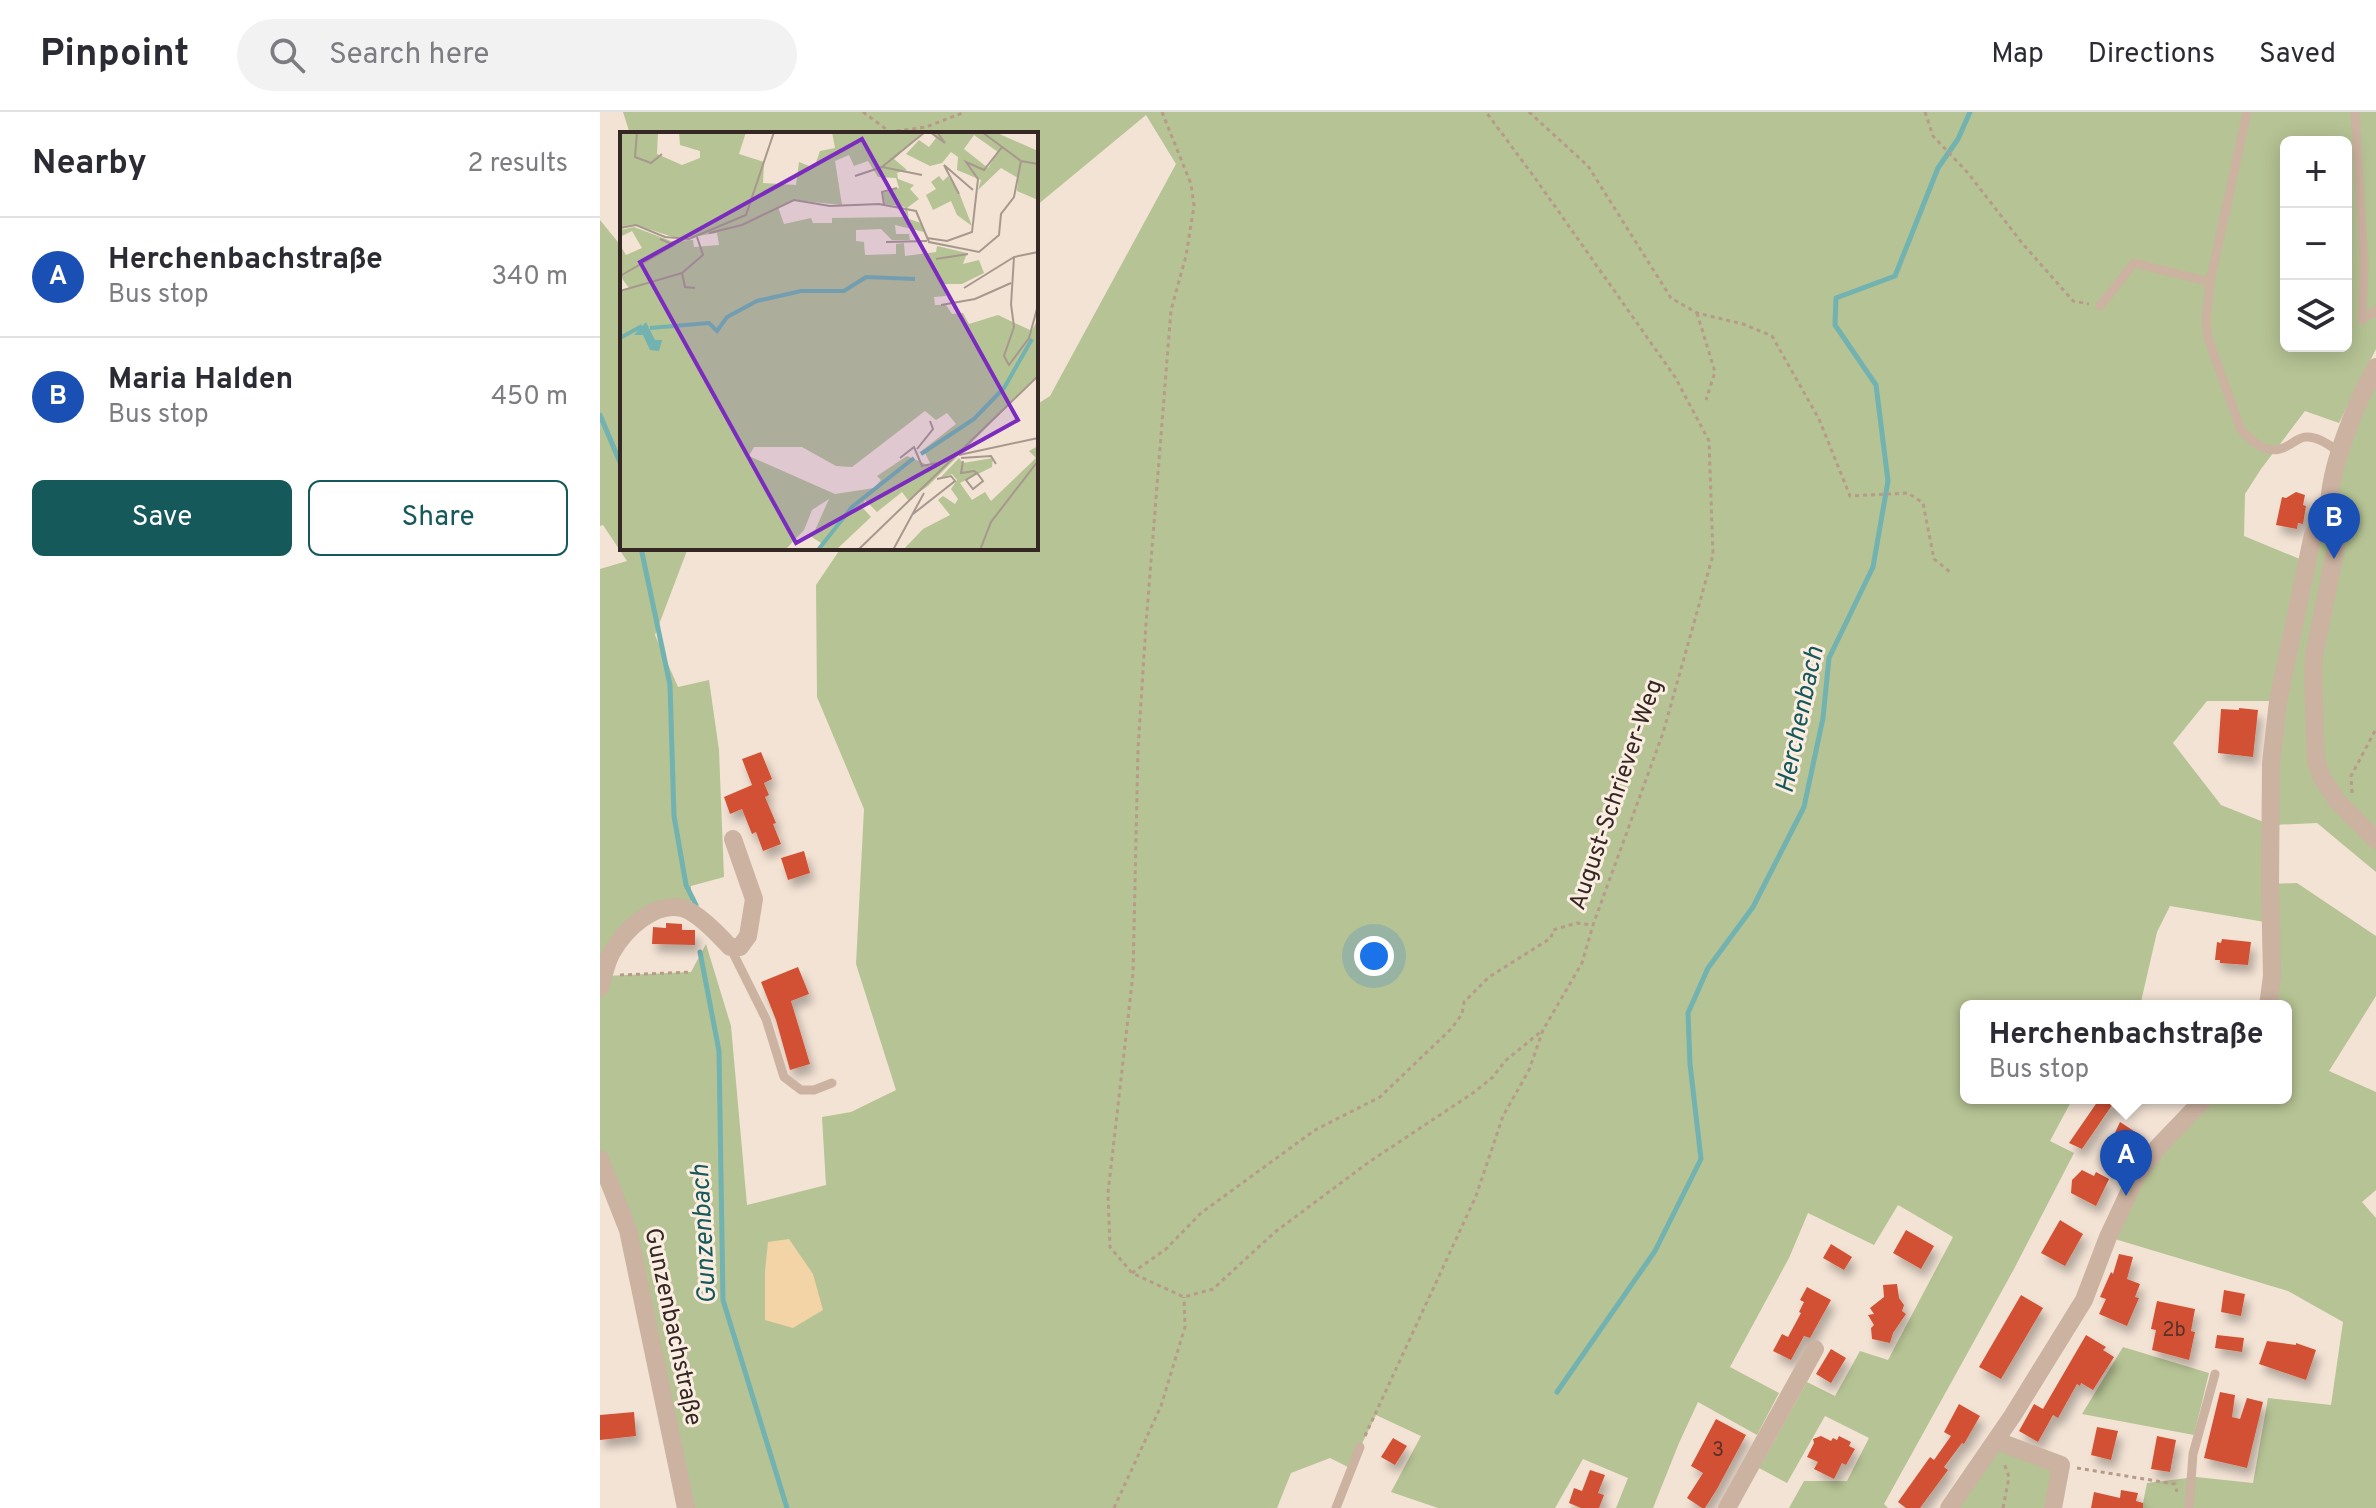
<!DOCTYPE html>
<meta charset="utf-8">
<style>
:root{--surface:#fff;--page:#f2f2f3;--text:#2b2b33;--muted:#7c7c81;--line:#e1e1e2;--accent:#16595a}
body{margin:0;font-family:Overpass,sans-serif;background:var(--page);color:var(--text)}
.controls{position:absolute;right:24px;top:24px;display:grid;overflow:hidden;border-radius:12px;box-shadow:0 4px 20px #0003}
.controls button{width:72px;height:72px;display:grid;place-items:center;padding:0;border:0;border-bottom:2px solid var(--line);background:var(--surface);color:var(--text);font:40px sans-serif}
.you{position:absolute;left:774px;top:844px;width:28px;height:28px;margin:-20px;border:6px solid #fff;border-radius:50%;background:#1a73e8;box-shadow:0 0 0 12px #1a73e833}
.badge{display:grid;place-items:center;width:52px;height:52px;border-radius:50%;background:var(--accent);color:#fff;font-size:26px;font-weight:700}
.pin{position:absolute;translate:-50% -66px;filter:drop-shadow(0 2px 4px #0008)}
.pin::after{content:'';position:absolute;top:42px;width:28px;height:24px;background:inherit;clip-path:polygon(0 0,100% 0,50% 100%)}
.popup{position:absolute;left:1360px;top:888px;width:332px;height:104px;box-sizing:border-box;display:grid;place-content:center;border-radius:12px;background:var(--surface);filter:drop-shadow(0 2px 6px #0005);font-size:26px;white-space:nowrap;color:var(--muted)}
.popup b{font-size:30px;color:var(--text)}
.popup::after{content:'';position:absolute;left:50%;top:100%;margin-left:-16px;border:16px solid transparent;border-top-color:var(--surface)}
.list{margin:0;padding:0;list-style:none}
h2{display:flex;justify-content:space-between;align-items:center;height:104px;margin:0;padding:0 32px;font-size:34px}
h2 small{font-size:26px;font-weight:400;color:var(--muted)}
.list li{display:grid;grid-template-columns:52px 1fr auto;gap:24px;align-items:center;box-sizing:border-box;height:120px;padding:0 32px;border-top:2px solid var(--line)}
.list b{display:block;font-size:30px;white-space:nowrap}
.list p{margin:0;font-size:26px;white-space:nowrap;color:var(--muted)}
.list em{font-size:26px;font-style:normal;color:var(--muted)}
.actions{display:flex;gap:16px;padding:24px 32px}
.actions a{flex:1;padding:18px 0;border:2px solid var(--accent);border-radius:12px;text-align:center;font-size:28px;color:var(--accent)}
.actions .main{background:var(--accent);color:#fff}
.icon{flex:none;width:44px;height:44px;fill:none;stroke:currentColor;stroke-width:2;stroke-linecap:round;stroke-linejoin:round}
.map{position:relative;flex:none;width:1776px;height:1396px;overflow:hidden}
header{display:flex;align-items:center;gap:48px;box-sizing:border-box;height:112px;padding:0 40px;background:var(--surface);border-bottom:2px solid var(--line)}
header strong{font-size:38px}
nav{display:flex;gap:44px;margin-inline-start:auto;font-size:28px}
.search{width:560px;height:72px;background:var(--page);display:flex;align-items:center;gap:20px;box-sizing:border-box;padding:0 28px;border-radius:44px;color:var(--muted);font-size:30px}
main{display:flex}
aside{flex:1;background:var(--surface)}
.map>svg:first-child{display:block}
.green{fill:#b6c394;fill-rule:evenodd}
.sand{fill:#f3d4a7}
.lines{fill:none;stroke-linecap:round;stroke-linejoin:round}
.stream{stroke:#72b2b1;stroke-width:5}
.building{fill:#d25134;filter:url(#shadow)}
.path{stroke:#b79b8a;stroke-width:3;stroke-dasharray:4 4;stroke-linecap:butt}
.service{stroke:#ccb2a0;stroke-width:9}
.minor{stroke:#ccb2a0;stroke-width:18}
.labels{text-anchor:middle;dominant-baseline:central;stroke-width:6;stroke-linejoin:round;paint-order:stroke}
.number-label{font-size:20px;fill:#5c3228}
.street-label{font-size:24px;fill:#352824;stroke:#fbede1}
.water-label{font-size:26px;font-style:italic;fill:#16595a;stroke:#fbede1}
.inset-river{fill:none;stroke:#72b2b1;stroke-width:4}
.inset-road{fill:none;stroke:#a7988e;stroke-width:2}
.view{fill:#7b2cbf;fill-opacity:0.15;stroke:#7b2cbf;stroke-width:4}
.inset-edge{fill:none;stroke:#352824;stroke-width:4}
</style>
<header>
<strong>Pinpoint</strong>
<div class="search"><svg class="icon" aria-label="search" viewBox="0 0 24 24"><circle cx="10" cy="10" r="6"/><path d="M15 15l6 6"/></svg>Search here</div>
<nav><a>Map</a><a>Directions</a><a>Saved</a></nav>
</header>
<main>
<aside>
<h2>Nearby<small>2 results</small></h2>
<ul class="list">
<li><span class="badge" style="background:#1a4fb4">A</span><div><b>Herchenbachstraße</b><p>Bus stop</p></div><em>340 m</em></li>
<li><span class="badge" style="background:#1a4fb4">B</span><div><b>Maria Halden</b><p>Bus stop</p></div><em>450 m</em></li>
</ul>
<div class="actions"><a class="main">Save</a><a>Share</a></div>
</aside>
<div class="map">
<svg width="1776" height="1396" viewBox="0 0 1776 1396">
<defs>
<filter id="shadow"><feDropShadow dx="4.5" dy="8" stdDeviation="4" flood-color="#0004"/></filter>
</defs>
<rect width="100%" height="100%" fill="#f3e3d5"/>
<g class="green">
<path d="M23,0H1776V237L1739,311L1705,299L1661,357L1645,382L1644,424L1707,450L1776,255V760L1717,711L1672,713L1670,772L1697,771L1776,824V884L1729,959L1776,980V1078L1762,1090L1776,1106V1396H1542L1547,1371L1596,1365L1653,1371L1668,1286L1731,1293L1743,1210L1688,1179L1508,1125L1537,1063L1605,986H1686V894H1668L1671,811L1570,794L1557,820L1540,894H1366V986H1473L1450,1029L1474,1041L1414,1157L1284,1392L1288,1396H1189L1204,1369H1247L1269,1326L1225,1304L1187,1371L1159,1356L1207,1270L1235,1284L1260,1239L1288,1248L1353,1125L1298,1093L1274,1133L1208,1101L1189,1146L1130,1255L1179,1281L1157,1323L1098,1290L1079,1331L1053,1396H1016L1028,1366L983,1347L955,1396H838L791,1380L821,1324L776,1303L750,1356L730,1346L691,1361L677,1396H86L28,1118L0,1047V457L27,449L3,413L0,414V108L22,135V436H88L55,523L78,575L109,568L119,638L124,765L91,774V792L34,812L5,864L91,860L106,832L131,914L147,1093L226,1073L222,1005L251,1000L296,978L256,852L264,697L217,585L216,473L241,436H436V293L450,284L576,52L546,3L436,94V22H30ZM1686,30H1746V234H1686ZM1607,589H1678L1671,713L1621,693L1573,631Z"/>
<polygon points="1523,1235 1609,1261 1594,1323 1482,1302"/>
<polygon points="1399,1332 1459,1354 1449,1396 1352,1396"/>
</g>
<polygon class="sand" points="189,1127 213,1162 223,1198 193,1216 165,1208 165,1159 168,1130"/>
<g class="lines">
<g class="stream">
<polyline points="0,303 22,355"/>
<polyline points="41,436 70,573 74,704 86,773 96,793"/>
<polyline points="100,840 119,939 123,1188 187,1396"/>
<polyline points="957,1280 1055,1139 1101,1047 1090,952 1088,901 1108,856 1153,795 1204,695 1223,606 1229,546 1273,455 1288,369 1276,273 1235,213 1236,186 1295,164 1338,56 1358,27 1370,0"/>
</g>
</g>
<g class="building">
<polygon points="1696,380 1705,383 1703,393 1706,394 1703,412 1698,411 1697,417 1676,413 1682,385 1686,386"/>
<polygon points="1639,596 1658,598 1653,645 1618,641 1621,597 1639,598"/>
<polygon points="161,640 172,667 164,671 169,683 165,685 176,711 173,712 181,732 163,739 156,720 152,722 142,697 130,702 124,685 152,673 142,647"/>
<polygon points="204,739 210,761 188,768 181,746"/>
<polygon points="66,811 82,812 82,818 95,818 95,833 52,832 53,815 66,816"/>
<polygon points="1622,827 1651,830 1648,853 1620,851 1620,848 1615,848 1617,830 1621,831"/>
<polygon points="198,855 209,882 191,889 210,952 190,958 176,908 161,870"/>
<polygon points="1500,986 1517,986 1482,1037 1469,1031"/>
<polygon points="1520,1010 1540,1023 1522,1050 1506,1040"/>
<polygon points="1482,1058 1494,1064 1496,1060 1509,1067 1496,1094 1471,1081 1472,1068"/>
<polygon points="1460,1108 1483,1122 1465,1154 1441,1141"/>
<polygon points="1306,1118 1334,1134 1321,1157 1293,1141"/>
<polygon points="1231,1132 1252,1145 1244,1158 1223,1146"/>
<polygon points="1519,1142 1533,1145 1527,1167 1540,1172 1535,1185 1539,1186 1527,1214 1499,1202 1506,1187 1500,1185 1511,1160 1513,1162"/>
<polygon points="1297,1172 1299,1186 1304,1193 1302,1199 1306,1202 1293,1221 1290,1231 1272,1227 1271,1216 1274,1213 1268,1203 1274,1202 1270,1196 1284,1185 1283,1173"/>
<polygon points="1207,1175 1231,1188 1210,1226 1204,1224 1191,1248 1173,1239 1182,1222 1188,1225 1201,1201 1199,1200 1204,1190 1200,1188"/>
<polygon points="1624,1178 1645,1182 1641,1204 1621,1200"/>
<polygon points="1421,1183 1443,1196 1401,1267 1379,1255"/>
<polygon points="1557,1189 1595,1197 1591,1219 1595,1220 1589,1248 1552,1238 1556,1218 1551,1217"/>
<polygon points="1486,1223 1506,1235 1503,1238 1514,1245 1493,1278 1481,1271 1480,1274 1477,1272 1458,1306 1453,1303 1438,1330 1419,1319 1434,1292 1443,1297"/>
<polygon points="1617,1223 1644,1226 1642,1240 1615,1236"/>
<polygon points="1667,1229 1696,1233 1696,1231 1716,1238 1706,1268 1659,1252"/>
<polygon points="1231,1237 1246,1246 1231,1271 1216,1262"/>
<polygon points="1620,1280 1635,1283 1632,1305 1640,1307 1647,1286 1663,1290 1647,1356 1604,1346"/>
<polygon points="1359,1292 1380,1304 1364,1332 1362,1331 1344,1355 1348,1358 1320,1396 1306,1396 1298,1390 1330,1345 1334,1348 1351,1324 1344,1320"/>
<polygon points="34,1300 36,1324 0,1328 0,1303"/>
<polygon points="1116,1307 1146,1323 1117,1377 1105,1396 1102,1396 1087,1386 1103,1361 1091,1354"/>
<polygon points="1497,1315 1518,1319 1511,1348 1491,1343"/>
<polygon points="1221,1324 1231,1329 1233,1326 1237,1328 1239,1324 1251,1330 1249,1334 1255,1337 1246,1353 1242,1351 1234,1367 1214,1357 1218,1350 1207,1345 1214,1331 1213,1327"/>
<polygon points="1557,1324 1576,1328 1570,1360 1551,1357"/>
<polygon points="793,1326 807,1334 795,1353 781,1345"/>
<polygon points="990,1358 1005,1363 998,1381 1004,1383 999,1396 981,1396 969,1391 974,1376 982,1379"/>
<polygon points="1521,1378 1538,1381 1536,1389 1543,1391 1543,1396 1491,1396 1494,1380 1520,1386"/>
</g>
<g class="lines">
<g class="path">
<polyline points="263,0 290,20 326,15 365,0"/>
<polyline points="562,0 591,72 594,94 586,144 571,198 546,512 538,637 533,862 508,1081 510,1135 532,1161 584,1185 613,1177 675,1120 769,1050 873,981 893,965 905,949 943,918"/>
<polyline points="929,0 988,54 1071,186 1097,201 1143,212 1172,224 1219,307 1250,384 1308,381 1323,391 1334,447 1350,460"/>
<polyline points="1325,0 1333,24 1368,61 1422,131 1473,189 1489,192"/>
<polyline points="1097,201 1115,260 1106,288"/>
<polyline points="1752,681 1751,664 1776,617"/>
<polyline points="20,863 91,860"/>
<polyline points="532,1161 566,1137 601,1101 715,1018 780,985 851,917 862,902 864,890 889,865 951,826 953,818 977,811 992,813"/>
<polyline points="765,1324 876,1084 903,1004 929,958 943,918 982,851 993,813 1063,621 1113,443 1109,329 1075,265 935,66 886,0"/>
<polyline points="1477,1356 1575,1372 1577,1380"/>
<polyline points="514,1396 561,1294 585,1215 584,1185"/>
<polyline points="1403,1396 1409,1365 1404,1351"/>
</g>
<g class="service">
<polyline points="1755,0 1764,150 1762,208 1776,198"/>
<path d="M1610,170L1606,208L1608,226L1641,318C1656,333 1669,345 1689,333C1694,330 1700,325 1706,325C1718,324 1730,334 1740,340"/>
<polyline points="1500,194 1534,151 1610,170 1647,0"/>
<polyline points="130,835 166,907 184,965 201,978 214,978 232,971"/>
<polyline points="736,1396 760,1335"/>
<polyline points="1589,1396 1593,1342 1615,1262"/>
</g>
<g class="minor">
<path d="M1776,255C1757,289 1724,365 1730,405C1730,407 1734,414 1735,416C1737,422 1736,429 1736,435L1714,544L1713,565L1716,649L1722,666L1738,690L1776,728"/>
<path d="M0,875C4,864 6,850 12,840C25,818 54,789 82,796C97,800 119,823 130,835H140L148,824L154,787L133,727"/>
<polyline points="1668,894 1672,864 1670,772 1671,651 1678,589 1713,422 1720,411 1730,405"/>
<polyline points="0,1047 28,1118 86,1396"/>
<polyline points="1397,1329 1461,1353 1453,1396"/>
<polyline points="1127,1396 1215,1237"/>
<polyline points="1349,1396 1413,1303 1484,1188 1508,1125 1537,1063 1559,1034 1605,986"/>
</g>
</g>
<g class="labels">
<g class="number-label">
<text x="1574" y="1219">2b</text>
<text x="1118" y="1339">3</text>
</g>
<g class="street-label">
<text transform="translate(1017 683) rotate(-71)">August-Schriever-Weg</text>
<text transform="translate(72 1215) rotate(78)">Gunzenbachstraße</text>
</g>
<g class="water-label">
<text transform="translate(1201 608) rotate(-78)">Herchenbach</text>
<text transform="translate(105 1122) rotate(-93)">Gunzenbach</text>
</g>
</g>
<g transform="translate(20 20)">
<rect width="418" height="418" fill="#f3e3d5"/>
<path d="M0,0H38L37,22L62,33L80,26V19L60,13L59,0H126L119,22L144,30L143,51L176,53L179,30L194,36L200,19L215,16L212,0H303L274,27L287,38L277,41L278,47L294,53L290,57L299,67L287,76L289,87L301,91L304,100L275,93L276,102H289L290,108H272L261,97L236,98V109L244,110L245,123L276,122V112L284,111L285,124L316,120L317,114L347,121L343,132L359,128L364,141L342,152H324L326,164L314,165L315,173H326L332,182L343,181L349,192L378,183L410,198L409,204L418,187V244L308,354L288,368L282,360L257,380L245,368L242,375L251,385L216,418H200L204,413L192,405L209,367L192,378L184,398L165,418H0V159L9,156L0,144V113L6,123L22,116L12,99L0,105V98L14,95L51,109L73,108L74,115L99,113L97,101L59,107L16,93L0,97ZM229,23L234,34L248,29L258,45L276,46L279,56L263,61L265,72L285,75L284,85L212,86V91H193L191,86L164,92L158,75L174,68L222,73L215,29ZM305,279L316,288L327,281L336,292L299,321H305L312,335L287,324L257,344L261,348L254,356L215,362L129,324L134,315H182L216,334L232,335ZM310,0H375L418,19V68L397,59L398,46L381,36L358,58L361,48L337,38L338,25L331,20L322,31L310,34L286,22L299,8L309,15L316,6ZM354,3L378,20L368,36L344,17ZM319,44L323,49L328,44L340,63L352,94L337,83L331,69L313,78L306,63L316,57L311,50ZM418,314V418H283L303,397L330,383L318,368L323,364L335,372L338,367L331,357L337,348L332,342L320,346L339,326L343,331L373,326L372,335L340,351L352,368L365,360L371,369L416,326L409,319Z" fill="#b6c394" fill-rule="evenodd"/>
<path d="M26,190L35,208H42L39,219L30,218L23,203H14Z" fill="#72b2b1"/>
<path class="inset-river" d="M30,196L89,191L97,199L107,185L137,169L181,159H224L246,145L295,147M0,206L22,194M301,322L354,287L384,256L412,207M198,418L232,375L294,326"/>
<path class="inset-road" d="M17,0L15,25L31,31L42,22M310,0L325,11L317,0M362,0L401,29L418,32M302,43L262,35L305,0M235,44L262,35M339,62L324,33L353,58M264,73L262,60L277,56M0,96L16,93L45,105L69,107L126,83L154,0M89,101L122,93L174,68L210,74L259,72L296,79L309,110L359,120L379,103L381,82L394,65L401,29M307,106L327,109L352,100L358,47L346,30L364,38L382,15M266,110L307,109M316,127L348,122M62,141L83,123L77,105M0,144L54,113L40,107M344,156L394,125M0,159L62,141L65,155L75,156M391,172L394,195L384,224L389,233L409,206L418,173M321,173L355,167L391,151M391,173L394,125L418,120M297,317L313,297L310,289M339,323L418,306M280,326L294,315L302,334L332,328M341,326L371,324L376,332M343,329L341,341L354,339L357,341L363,349L353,357L346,348L357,341M293,382L335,349L331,344L317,347M238,418L418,244M273,418L304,361M360,418L371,390L418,329"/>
<path class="view" d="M242,7L398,288L176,411L20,130Z"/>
<rect width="418" height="418" class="inset-edge"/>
</g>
</svg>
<div class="controls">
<button>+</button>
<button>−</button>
<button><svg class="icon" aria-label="layers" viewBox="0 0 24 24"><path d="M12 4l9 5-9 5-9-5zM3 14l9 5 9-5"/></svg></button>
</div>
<div class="you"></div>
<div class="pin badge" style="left:1526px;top:1084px;background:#1a4fb4">A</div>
<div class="popup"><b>Herchenbachstraße</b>Bus stop</div>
<div class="pin badge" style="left:1734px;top:447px;background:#1a4fb4">B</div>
</div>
</main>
